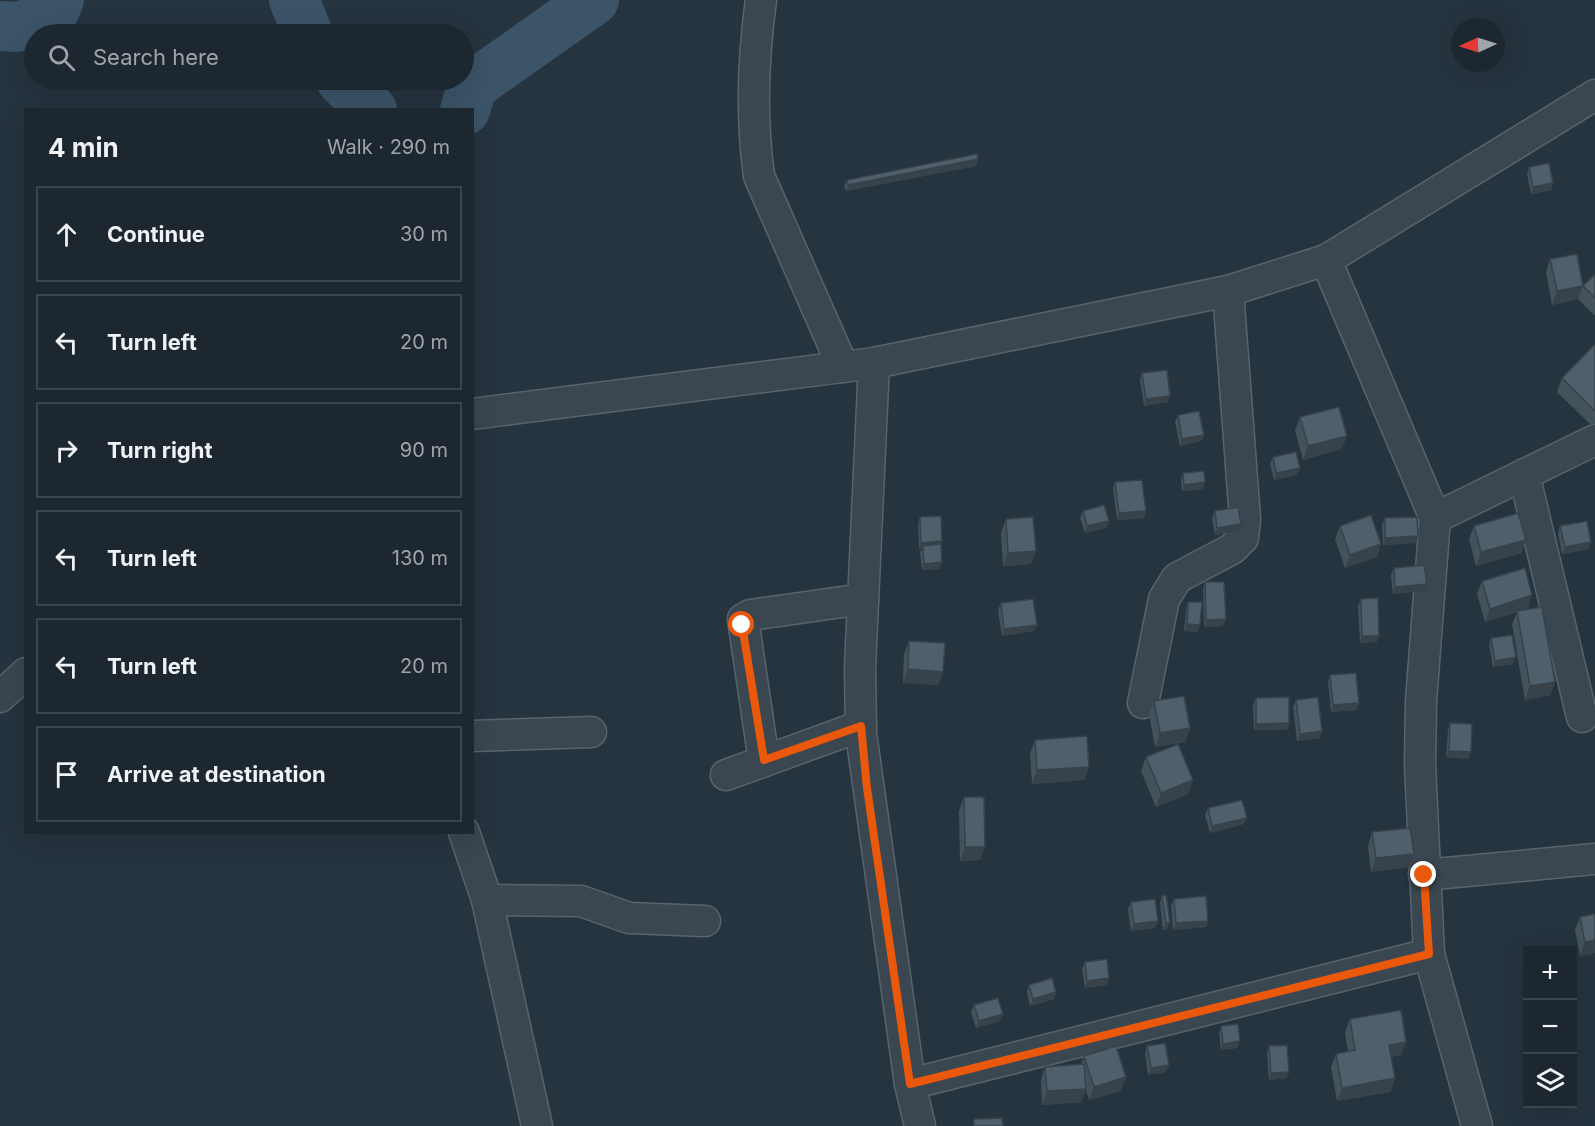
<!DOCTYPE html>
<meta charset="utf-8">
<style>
:root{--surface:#1c2730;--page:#252f38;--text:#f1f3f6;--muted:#a0a5ab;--line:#3a444c}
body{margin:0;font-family:Inter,sans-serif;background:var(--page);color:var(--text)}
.controls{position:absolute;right:18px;bottom:18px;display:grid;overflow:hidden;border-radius:0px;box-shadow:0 6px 24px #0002}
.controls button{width:54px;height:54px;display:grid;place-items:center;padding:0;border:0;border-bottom:2px solid var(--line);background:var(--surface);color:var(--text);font:30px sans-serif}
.compass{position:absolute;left:1451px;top:18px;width:54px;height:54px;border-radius:50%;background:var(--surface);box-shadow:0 6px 24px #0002;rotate:266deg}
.stop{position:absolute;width:18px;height:18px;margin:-14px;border:4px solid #ea580c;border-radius:50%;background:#fff}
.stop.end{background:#ea580c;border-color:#fff;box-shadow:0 2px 6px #0008}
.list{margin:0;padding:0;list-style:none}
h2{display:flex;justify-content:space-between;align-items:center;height:78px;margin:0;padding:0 24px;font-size:26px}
h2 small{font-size:20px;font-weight:400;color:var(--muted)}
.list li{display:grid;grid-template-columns:39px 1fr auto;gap:18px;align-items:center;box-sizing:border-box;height:96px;margin:0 12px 12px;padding:0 12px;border:2px solid var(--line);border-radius:0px}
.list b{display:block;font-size:22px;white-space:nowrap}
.list em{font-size:20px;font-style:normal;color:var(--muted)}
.icon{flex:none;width:33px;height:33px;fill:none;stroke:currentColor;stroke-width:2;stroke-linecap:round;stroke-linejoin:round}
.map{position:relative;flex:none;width:1595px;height:1126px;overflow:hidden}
.search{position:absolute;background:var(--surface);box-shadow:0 6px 24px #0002;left:24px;top:24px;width:450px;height:66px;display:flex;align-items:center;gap:15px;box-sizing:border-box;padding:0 21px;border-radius:33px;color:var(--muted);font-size:22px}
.panel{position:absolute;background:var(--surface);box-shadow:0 6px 24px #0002;left:24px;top:108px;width:450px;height:726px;border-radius:0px}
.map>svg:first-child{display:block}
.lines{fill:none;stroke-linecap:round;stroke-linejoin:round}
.river{stroke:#3c5468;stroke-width:50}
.street-casing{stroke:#58646d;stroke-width:33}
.street{stroke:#3a4650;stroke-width:30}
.wall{fill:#44525c}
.shaded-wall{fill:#37424b}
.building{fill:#4f5f6b;stroke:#37424b;stroke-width:1.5}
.route{stroke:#ea580c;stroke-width:8}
</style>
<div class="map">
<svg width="1595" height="1126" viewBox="0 0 1595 1126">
<rect width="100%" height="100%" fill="#263440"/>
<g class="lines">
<g class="river">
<polyline points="294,0 308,34"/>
<polyline points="0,26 17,27 52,16 59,0"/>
<polyline points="341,80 372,110"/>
<polyline points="465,110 472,86 594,0"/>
</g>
<g class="street-casing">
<g id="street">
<path d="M761,0C753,58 751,118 759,176L843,367"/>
<polyline points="1326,260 1595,95"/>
<polyline points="874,363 860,667 861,733 910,1084 920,1126"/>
<polyline points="472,414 874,363 1228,291 1326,260 1435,518 1421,701 1420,765 1429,954 910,1084"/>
<polyline points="1524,474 1582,717"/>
<polyline points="1435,518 1595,440"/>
<polyline points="0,697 26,673"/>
<polyline points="1143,703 1164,599 1177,578 1232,549 1243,538 1245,519 1228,291"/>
<polyline points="472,736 591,732"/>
<polyline points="764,761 743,619 750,615 863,599"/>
<polyline points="726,775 861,726"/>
<polyline points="464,832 487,900 537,1126"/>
<polyline points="1424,875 1595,859"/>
<polyline points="487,900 581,901 629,918 705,921"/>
<polyline points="1429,954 1477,1126"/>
</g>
</g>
<use href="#street" class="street"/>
</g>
<g class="wall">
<polygon points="978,159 976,166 846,191 844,186 847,180"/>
<polygon points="1529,167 1551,190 1531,194 1527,174"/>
<polygon points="1550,259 1583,286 1595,274 1595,316 1578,299 1552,305 1546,272"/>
<polygon points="1595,346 1595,423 1592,426 1557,392 1562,378"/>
<polygon points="1142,373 1168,402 1144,406 1140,380"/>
<polygon points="1178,415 1204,435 1201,441 1180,446 1175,422"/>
<polygon points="1300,417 1342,449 1303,460 1295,431"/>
<polygon points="1273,457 1300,468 1297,475 1274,480 1270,464"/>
<polygon points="1183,473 1203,489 1182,491 1181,480"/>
<polygon points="1115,482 1146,511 1144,518 1117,520 1113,488"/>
<polygon points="1083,511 1109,521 1106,528 1085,533 1080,518"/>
<polygon points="1215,511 1238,531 1215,535 1212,518"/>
<polygon points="920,517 941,545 940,569 922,570 920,552 922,549 919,549 918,524"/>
<polygon points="1385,518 1416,543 1383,545 1382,525"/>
<polygon points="1006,519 1036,551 1031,564 1003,566 1001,533"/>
<polygon points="1340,526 1381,544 1377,557 1345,568 1335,539"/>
<polygon points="1474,526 1526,540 1521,553 1476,566 1469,539"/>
<polygon points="1560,526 1589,549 1562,554 1558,533"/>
<polygon points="1394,568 1427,584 1424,591 1393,594 1391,575"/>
<polygon points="1482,581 1528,609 1555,682 1550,695 1525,700 1512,624 1517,612 1485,622 1477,594"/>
<polygon points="1205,582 1223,626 1204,627 1203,589"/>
<polygon points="1361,599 1377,642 1360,643 1358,606"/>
<polygon points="1188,602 1198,632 1184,631 1186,608"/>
<polygon points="1001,603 1034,631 1002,636 998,610"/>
<polygon points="1491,638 1513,664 1493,667 1489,645"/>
<polygon points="909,641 943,672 938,685 903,683 904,654"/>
<polygon points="1330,675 1359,703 1356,710 1331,712 1328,682"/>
<polygon points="1256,698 1289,723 1287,730 1254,730 1253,705"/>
<polygon points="1296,700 1320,738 1297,741 1293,707"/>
<polygon points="1154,701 1190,728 1185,742 1155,747 1149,714"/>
<polygon points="1450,723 1471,752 1468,759 1446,757 1448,730"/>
<polygon points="1035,740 1089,767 1084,780 1032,784 1030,753"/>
<polygon points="1146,757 1193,780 1188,794 1156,807 1141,771"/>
<polygon points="964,797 980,860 960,861 959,811"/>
<polygon points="1208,808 1244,824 1210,833 1205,815"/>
<polygon points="1372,832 1414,854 1409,867 1371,872 1368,846"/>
<polygon points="1162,896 1170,922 1167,929 1163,930 1160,903"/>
<polygon points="1174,899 1208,921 1206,927 1173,930 1171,906"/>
<polygon points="1131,902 1155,928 1131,931 1128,909"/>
<polygon points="1595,914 1595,953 1580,956 1575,930 1580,917"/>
<polygon points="1085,962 1109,978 1107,985 1085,988 1082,969"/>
<polygon points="1029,985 1056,992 1054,999 1030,1006 1027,992"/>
<polygon points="974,1005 1000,1021 976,1028 971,1012"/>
<polygon points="1350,1019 1406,1042 1401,1055 1391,1057 1395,1078 1390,1092 1337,1101 1331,1067 1336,1054 1348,1052 1345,1032"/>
<polygon points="1221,1026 1240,1041 1237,1048 1221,1050 1219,1033"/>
<polygon points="1147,1046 1166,1072 1148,1075 1145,1053"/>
<polygon points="1269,1046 1289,1072 1286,1078 1269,1080 1267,1053"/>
<polygon points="1084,1056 1121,1091 1089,1100 1086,1090 1081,1102 1042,1105 1041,1080 1045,1067 1081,1065"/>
</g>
<g class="shaded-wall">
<polygon points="978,159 976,166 846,191 848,185"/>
<polygon points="1553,183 1551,190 1531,194 1533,187"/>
<polygon points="1583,286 1578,299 1552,305 1557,291"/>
<polygon points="1170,396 1168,402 1144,406 1146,399"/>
<polygon points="1204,435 1201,441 1180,446 1182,439"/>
<polygon points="1347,436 1342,449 1303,460 1308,446"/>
<polygon points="1300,468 1297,475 1274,480 1276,473"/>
<polygon points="1205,482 1203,489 1182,491 1184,485"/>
<polygon points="1146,511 1144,518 1117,520 1119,513"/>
<polygon points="1109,521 1106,528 1085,533 1087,526"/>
<polygon points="1241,524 1238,531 1215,535 1217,528"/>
<polygon points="1418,536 1416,543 1383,545 1385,538"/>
<polygon points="1526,540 1521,553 1476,566 1481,552"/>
<polygon points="942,541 940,548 923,546 922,549 919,549 921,543"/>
<polygon points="1591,542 1589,549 1562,554 1565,547"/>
<polygon points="1381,544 1377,557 1345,568 1350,555"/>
<polygon points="1036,551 1031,564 1003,566 1008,553"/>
<polygon points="942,562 940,569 922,570 924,564"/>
<polygon points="1427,584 1424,591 1393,594 1395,587"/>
<polygon points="1532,595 1528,609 1485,622 1490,609"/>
<polygon points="1226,619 1223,626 1204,627 1206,620"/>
<polygon points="1187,624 1200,625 1198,632 1184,631"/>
<polygon points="1037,625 1034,631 1002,636 1004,629"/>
<polygon points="1362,636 1379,636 1377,642 1360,643"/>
<polygon points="1516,657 1513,664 1493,667 1495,661"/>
<polygon points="908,669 943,672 938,685 903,683"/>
<polygon points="1555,682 1550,695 1525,700 1530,686"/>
<polygon points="1359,703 1356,710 1331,712 1333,705"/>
<polygon points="1289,723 1287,730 1254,730 1256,724"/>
<polygon points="1190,728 1185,742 1155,747 1160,733"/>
<polygon points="1322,731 1320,738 1297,741 1300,734"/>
<polygon points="1449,751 1471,752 1468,759 1446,757"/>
<polygon points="1089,767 1084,780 1032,784 1037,770"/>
<polygon points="1193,780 1188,794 1156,807 1161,793"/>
<polygon points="1247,818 1244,824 1210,833 1212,826"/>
<polygon points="965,847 985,847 980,860 960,861"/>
<polygon points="1414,854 1409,867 1371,872 1376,858"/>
<polygon points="1158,921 1155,928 1131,931 1134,924"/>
<polygon points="1208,921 1206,927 1173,930 1176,923"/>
<polygon points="1170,922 1167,929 1163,930 1166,923"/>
<polygon points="1595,940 1595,953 1580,956 1585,942"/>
<polygon points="1109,978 1107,985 1085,988 1087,981"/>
<polygon points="1056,992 1054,999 1030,1006 1033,999"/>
<polygon points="1003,1014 1000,1021 976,1028 979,1021"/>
<polygon points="1240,1041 1237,1048 1221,1050 1223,1044"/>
<polygon points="1406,1042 1401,1055 1384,1058 1389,1045"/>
<polygon points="1169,1065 1166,1072 1148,1075 1151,1068"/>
<polygon points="1289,1072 1286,1078 1269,1080 1271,1073"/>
<polygon points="1126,1077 1121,1091 1089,1100 1094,1087"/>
<polygon points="1395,1078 1390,1092 1337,1101 1342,1088"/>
<polygon points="1086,1089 1081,1102 1042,1105 1047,1091"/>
</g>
<g class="building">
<polygon points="977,154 978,159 848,185 847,180"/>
<polygon points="1549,163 1553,183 1533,187 1529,167"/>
<polygon points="1577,254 1583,286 1557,291 1550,259"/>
<polygon points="1595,274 1595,298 1583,286"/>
<polygon points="1594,345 1595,346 1595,411 1562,378"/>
<polygon points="1167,370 1170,396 1146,399 1142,373"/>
<polygon points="1339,407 1347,436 1308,446 1300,417"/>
<polygon points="1199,411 1204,435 1182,439 1178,415"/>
<polygon points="1296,452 1300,468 1276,473 1273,457"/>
<polygon points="1204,471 1205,482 1184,485 1183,473"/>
<polygon points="1142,480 1146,511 1119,513 1115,482"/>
<polygon points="1104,505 1109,521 1087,526 1083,511"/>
<polygon points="1238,507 1241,524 1217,528 1215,511"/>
<polygon points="1518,513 1526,540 1481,552 1474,526"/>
<polygon points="1371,515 1381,544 1350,555 1340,526"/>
<polygon points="941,516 942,541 921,543 920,517"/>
<polygon points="1033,517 1036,551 1008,553 1006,519"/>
<polygon points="1417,517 1418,536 1385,538 1385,518"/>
<polygon points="1587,521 1591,542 1565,547 1560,526"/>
<polygon points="941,544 942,562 924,564 923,546"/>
<polygon points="1424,565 1427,584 1395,587 1394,568"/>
<polygon points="1525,568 1532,595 1490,609 1482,581"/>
<polygon points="1205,582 1224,582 1226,619 1206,620"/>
<polygon points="1378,598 1379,636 1362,636 1361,599"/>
<polygon points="1033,599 1037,625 1004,629 1001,603"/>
<polygon points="1188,602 1202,602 1200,625 1187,624"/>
<polygon points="1542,607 1555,682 1530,686 1517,611"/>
<polygon points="1512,635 1516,657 1495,661 1491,638"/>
<polygon points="909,641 945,643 943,672 908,669"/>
<polygon points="1356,673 1359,703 1333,705 1330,675"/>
<polygon points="1184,696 1190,728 1160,733 1154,701"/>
<polygon points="1289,697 1289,723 1256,724 1256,698"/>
<polygon points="1318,697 1322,731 1300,734 1296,700"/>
<polygon points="1450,723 1472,724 1471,752 1449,751"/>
<polygon points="1087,736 1089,767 1037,770 1035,740"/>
<polygon points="1178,744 1193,780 1161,793 1146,757"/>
<polygon points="964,797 984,797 985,847 965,847"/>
<polygon points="1242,800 1247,818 1212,826 1208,808"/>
<polygon points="1410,828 1414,854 1376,858 1372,832"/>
<polygon points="1166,895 1170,922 1166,923 1162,896"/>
<polygon points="1206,896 1208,921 1176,923 1174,899"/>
<polygon points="1155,899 1158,921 1134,924 1131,902"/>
<polygon points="1595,914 1595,940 1585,942 1580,917"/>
<polygon points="1107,959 1109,978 1087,981 1085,962"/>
<polygon points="1052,978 1056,992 1033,999 1029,985"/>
<polygon points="998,998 1003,1014 979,1021 974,1005"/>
<polygon points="1401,1010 1406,1042 1389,1045 1395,1078 1342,1088 1336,1054 1355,1050 1350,1019"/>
<polygon points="1238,1024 1240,1041 1223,1044 1221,1026"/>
<polygon points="1165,1043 1169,1065 1151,1068 1147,1046"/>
<polygon points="1287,1045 1289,1072 1271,1073 1269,1046"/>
<polygon points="1116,1046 1126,1077 1094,1087 1084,1056"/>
<polygon points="1084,1064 1086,1089 1047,1091 1045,1067"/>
<polygon points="1002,1118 1003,1126 974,1126 974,1119"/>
</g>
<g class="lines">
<polyline class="route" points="742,625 764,760 861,726 867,788 910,1084 1429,954 1424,875"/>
</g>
</svg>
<div class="controls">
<button>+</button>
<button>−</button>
<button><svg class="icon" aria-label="layers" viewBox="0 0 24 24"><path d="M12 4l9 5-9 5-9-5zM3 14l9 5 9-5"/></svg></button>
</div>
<svg class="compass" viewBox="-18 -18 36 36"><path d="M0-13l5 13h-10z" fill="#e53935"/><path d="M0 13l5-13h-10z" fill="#a0a5ab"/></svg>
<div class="stop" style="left:742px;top:625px"></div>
<div class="stop end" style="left:1424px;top:875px"></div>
<div class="search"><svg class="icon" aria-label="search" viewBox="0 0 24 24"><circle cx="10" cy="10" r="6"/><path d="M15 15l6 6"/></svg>Search here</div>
<section class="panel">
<h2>4 min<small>Walk · 290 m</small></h2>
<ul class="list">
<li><svg class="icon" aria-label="ahead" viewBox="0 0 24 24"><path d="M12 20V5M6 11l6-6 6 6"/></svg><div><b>Continue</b></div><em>30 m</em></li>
<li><svg class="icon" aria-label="left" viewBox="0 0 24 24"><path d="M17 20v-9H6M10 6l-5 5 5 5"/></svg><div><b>Turn left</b></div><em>20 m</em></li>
<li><svg class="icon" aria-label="right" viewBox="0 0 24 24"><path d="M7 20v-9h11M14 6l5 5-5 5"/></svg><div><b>Turn right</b></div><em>90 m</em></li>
<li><svg class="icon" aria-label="left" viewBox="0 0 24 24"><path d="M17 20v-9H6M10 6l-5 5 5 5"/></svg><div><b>Turn left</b></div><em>130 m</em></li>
<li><svg class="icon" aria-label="left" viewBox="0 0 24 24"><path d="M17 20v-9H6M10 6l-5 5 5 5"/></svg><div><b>Turn left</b></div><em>20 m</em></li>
<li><svg class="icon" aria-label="arrive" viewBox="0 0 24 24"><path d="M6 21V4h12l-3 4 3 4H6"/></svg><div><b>Arrive at destination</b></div></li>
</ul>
</section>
</div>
